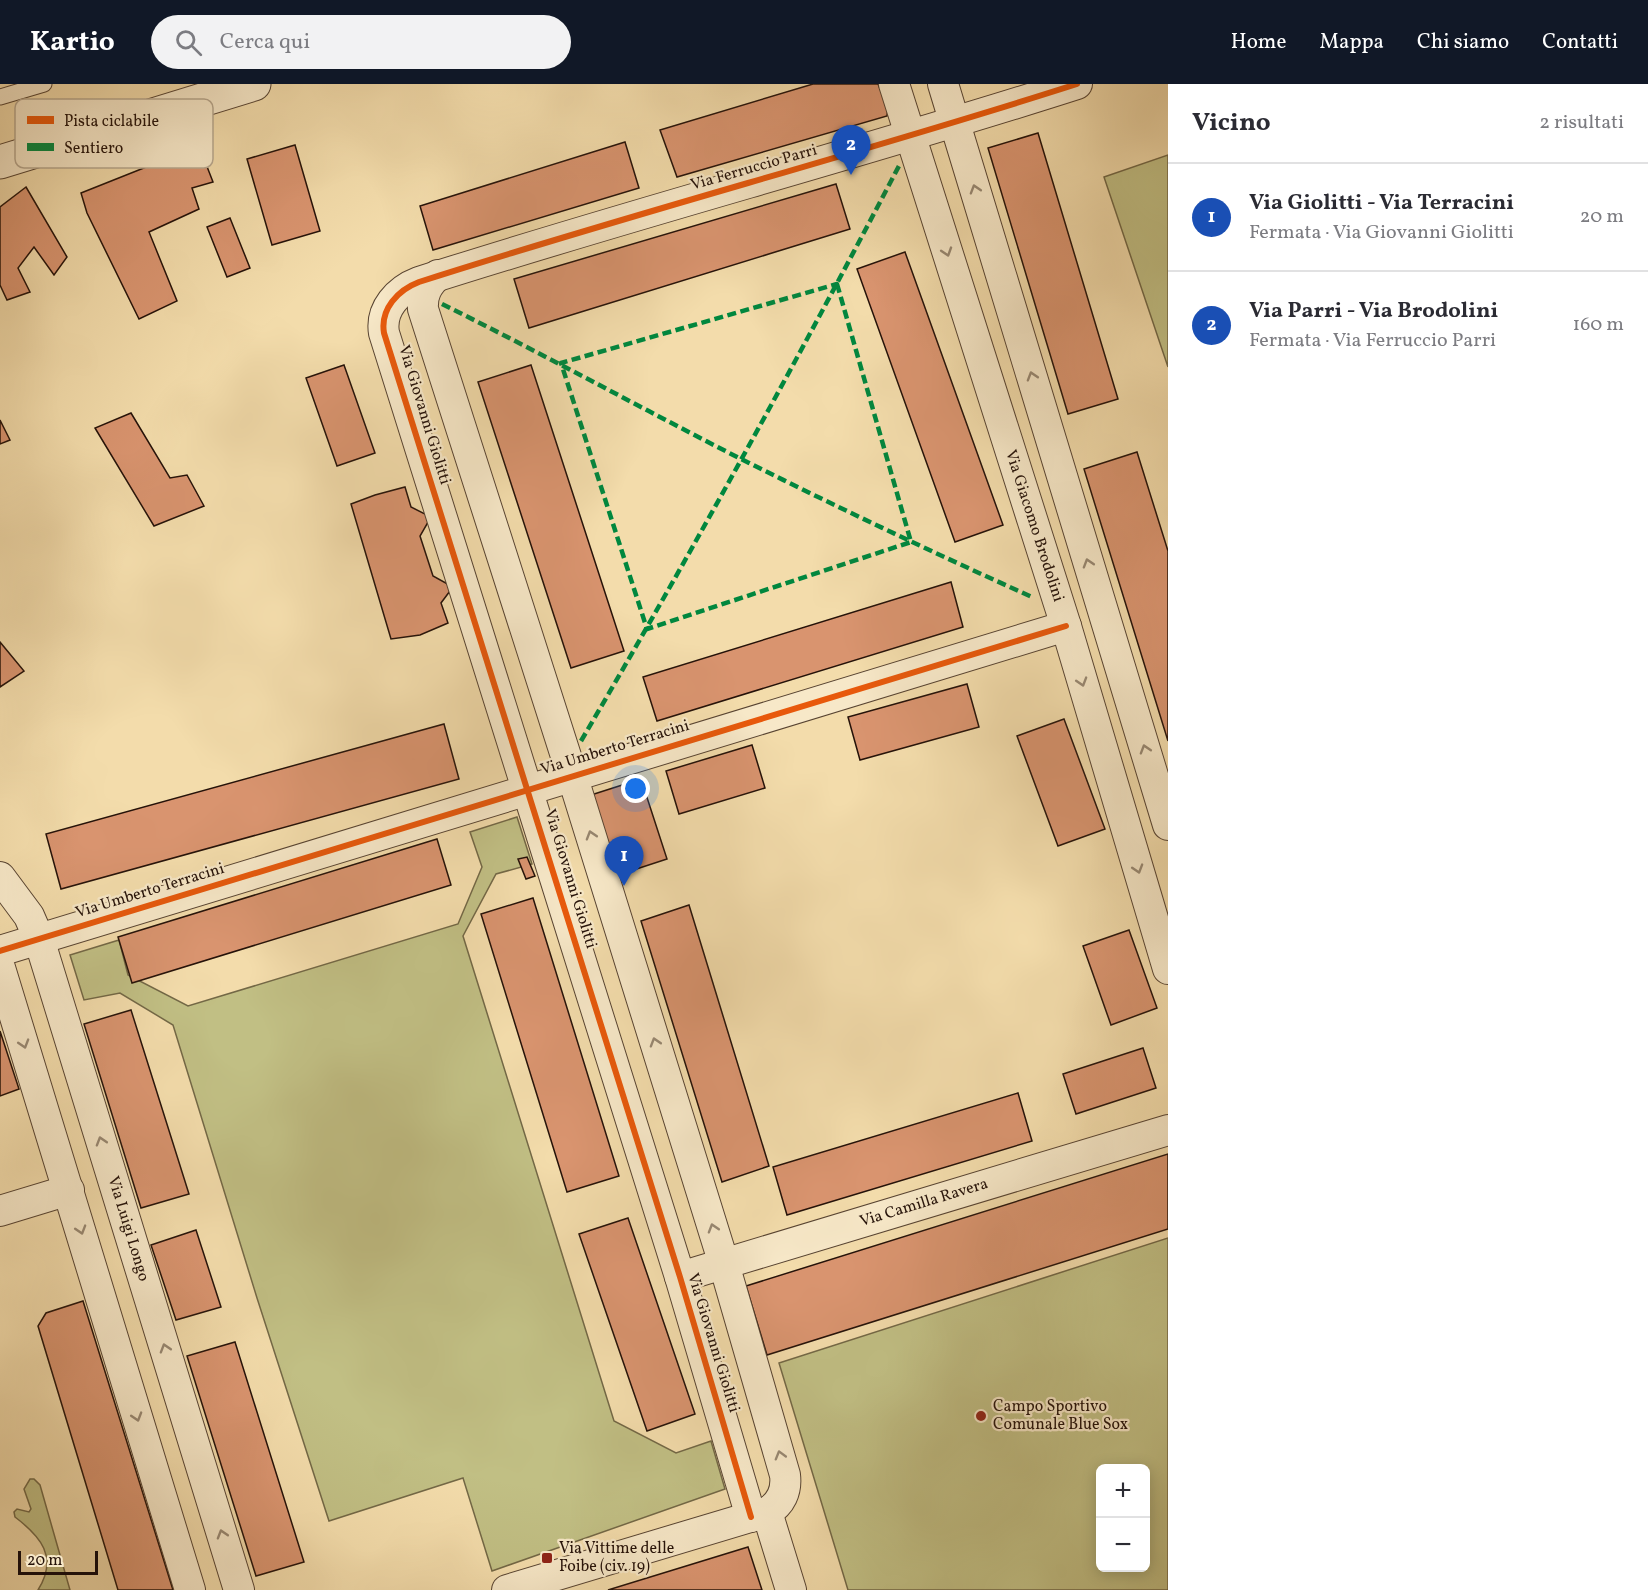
<!DOCTYPE html>
<html lang="it">
<meta charset="utf-8">
<style>
:root{--surface:#fff;--page:#f2f2f3;--text:#2b2b33;--muted:#7c7c81;--line:#e1e1e2;--accent:#111827}
body{margin:0;font-family:Vollkorn,serif;background:var(--page);color:var(--text)}
.controls{position:absolute;right:18px;bottom:18px;display:grid;overflow:hidden;border-radius:9px;box-shadow:0 3px 15px #0003}
.controls button{width:54px;height:54px;display:grid;place-items:center;padding:0;border:0;border-bottom:2px solid var(--line);background:var(--surface);color:var(--text);font:30px sans-serif}
.scale{position:absolute;left:18px;bottom:15px;width:80px;box-sizing:border-box;padding-left:6px;border:3px solid #251209;border-top:0;font-size:16px;line-height:21px;white-space:nowrap;color:#251209;-webkit-text-stroke:4px #f7e8c8;paint-order:stroke}
.you{position:absolute;left:636px;top:705px;width:21px;height:21px;margin:-15px;border:4px solid #fff;border-radius:50%;background:#1a73e8;box-shadow:0 0 0 9px #1a73e833}
.badge{display:grid;place-items:center;width:39px;height:39px;border-radius:50%;background:var(--accent);color:#fff;font-size:20px;font-weight:700}
.pin{position:absolute;translate:-50% -50px;filter:drop-shadow(0 2px 3px #0008)}
.pin::after{content:'';position:absolute;top:32px;width:21px;height:18px;background:inherit;clip-path:polygon(0 0,100% 0,50% 100%)}
.list{margin:0;padding:0;list-style:none}
h2{display:flex;justify-content:space-between;align-items:center;height:78px;margin:0;padding:0 24px;font-size:26px}
h2 small{font-size:20px;font-weight:400;color:var(--muted)}
.list li{display:grid;grid-template-columns:39px 1fr auto;gap:18px;align-items:center;box-sizing:border-box;height:108px;padding:0 24px;border-top:2px solid var(--line)}
.list b{display:block;font-size:22px;white-space:nowrap}
.list p{margin:0;font-size:20px;white-space:nowrap;color:var(--muted)}
.list em{font-size:20px;font-style:normal;color:var(--muted)}
.icon{flex:none;width:33px;height:33px;fill:none;stroke:currentColor;stroke-width:2;stroke-linecap:round;stroke-linejoin:round}
.map{position:relative;flex:none;width:1168px;height:1506px;overflow:hidden}
header{display:flex;align-items:center;gap:36px;box-sizing:border-box;height:84px;padding:0 30px;background:var(--accent);color:#fff}
header strong{font-size:28px}
nav{display:flex;gap:33px;margin-inline-start:auto;font-size:21px}
.search{width:420px;height:54px;background:var(--page);display:flex;align-items:center;gap:15px;box-sizing:border-box;padding:0 21px;border-radius:33px;color:var(--muted);font-size:22px}
main{display:flex}
aside{flex:1;background:var(--surface)}
.map>svg:first-child{display:block}
.green{fill:#c1bf84;stroke:#736846;stroke-width:1.5;fill-rule:evenodd}
.building{fill:#d9946f;stroke:#251209;stroke-width:1.5}
.lines{fill:none;stroke-linecap:round;stroke-linejoin:round}
.service-casing{stroke:#584432;stroke-width:17}
.minor-casing{stroke:#584432;stroke-width:32}
.tertiary-casing{stroke:#584432;stroke-width:35}
.service{stroke:#f7e8c8;stroke-width:15}
.minor{stroke:#f7e8c8;stroke-width:30}
.tertiary{stroke:#f7e8c8;stroke-width:33}
.quiet{stroke:#00873e;stroke-width:4.5;stroke-dasharray:9 4.5;stroke-linecap:butt}
.cycleway-casing{stroke:#f7e8c8;stroke-width:10}
.cycleway{stroke:#e8590c;stroke-width:6}
.oneway{stroke:#988872}
.poi-dot{fill:#8f2418;stroke:#f7e8c8;stroke-width:2}
.labels{text-anchor:middle;dominant-baseline:central;stroke-width:4.5;stroke-linejoin:round;paint-order:stroke}
.street-label{font-size:16px;fill:#251209;stroke:#f7e8c8}
.poi-label{font-size:16px;fill:#251209;stroke:#f7e8c8;text-anchor:start}
.key{fill:#f7e8c8;stroke:#b8a88f;stroke-width:1.5}
.key-label{font-size:16px;fill:#251209}
</style>
<header>
<strong>Kartio</strong>
<div class="search"><svg class="icon" aria-label="search" viewBox="0 0 24 24"><circle cx="10" cy="10" r="6"/><path d="M15 15l6 6"/></svg>Cerca qui</div>
<nav><a>Home</a><a>Mappa</a><a>Chi siamo</a><a>Contatti</a></nav>
</header>
<main>
<div class="map">
<svg width="1168" height="1506" viewBox="0 0 1168 1506">
<rect width="100%" height="100%" fill="#f3dcab"/>
<filter id="stains"><feTurbulence type="fractalNoise" baseFrequency=".00333" numOctaves="4"/><feColorMatrix values="0 0 0 0 .2 0 0 0 0 .09 0 0 0 0 .02 0 0 0 .5 -.17"/></filter>
<radialGradient id="worn" r=".72"><stop offset=".6" stop-color="#630" stop-opacity="0"/><stop offset="1" stop-color="#630" stop-opacity=".3"/></radialGradient>
<g class="green">
<polygon points="1168,71 1168,283 1104,93"/>
<polygon points="517,733 532,780 496,790 463,852 614,1337 676,1369 711,1357 725,1405 492,1487 463,1394 329,1437 257,1214 173,941 120,909 84,916 70,871 119,856 128,891 188,922 458,840 482,783 470,748"/>
<path d="M1168,1154V1506H848L779,1279ZM1100,1384H1146V1484H1100Z"/>
<path d="M30,1395H34L40,1401L70,1506H38C59,1473 40,1452 15,1433L14,1428L17,1425L29,1428L31,1425L24,1405Z"/>
</g>
<g class="building">
<polygon points="813,0 878,0 888,24 887,32 677,93 660,46"/>
<polygon points="1038,49 1118,315 1068,330 988,64"/>
<polygon points="625,58 639,104 433,166 420,122"/>
<polygon points="295,61 320,147 272,161 247,75"/>
<polygon points="199,62 213,98 192,104 199,125 149,148 177,217 139,235 87,129 81,109"/>
<polygon points="836,100 850,145 529,244 514,195"/>
<polygon points="26,103 67,173 54,191 34,163 18,184 30,208 7,216 0,201 0,123"/>
<polygon points="230,134 250,184 227,193 207,143"/>
<polygon points="905,168 1003,441 955,458 857,185"/>
<polygon points="344,281 375,369 337,382 306,294"/>
<polygon points="531,281 624,567 571,584 478,298"/>
<polygon points="131,329 170,394 187,391 204,422 154,442 95,344"/>
<polygon points="0,336 10,356 0,360"/>
<polygon points="1137,368 1168,467 1168,657 1084,385"/>
<polygon points="405,403 411,423 431,433 420,452 433,492 453,503 441,519 448,539 420,551 391,555 351,420 375,411"/>
<polygon points="951,498 963,543 657,637 643,593"/>
<polygon points="0,558 24,587 0,603"/>
<polygon points="967,600 979,643 860,676 848,633"/>
<polygon points="1064,635 1105,745 1058,762 1017,652"/>
<polygon points="444,640 459,695 61,805 46,750"/>
<polygon points="752,661 765,704 679,730 666,687"/>
<polygon points="641,695 667,775 618,791 591,711"/>
<polygon points="437,755 451,801 132,899 118,853"/>
<polygon points="527,773 535,792 526,795 518,775"/>
<polygon points="533,814 619,1092 567,1108 481,830"/>
<polygon points="689,821 769,1082 722,1098 641,837"/>
<polygon points="1129,846 1157,924 1111,941 1083,862"/>
<polygon points="131,926 189,1110 141,1124 84,940"/>
<polygon points="0,947 19,1005 0,1012"/>
<polygon points="1143,964 1156,1004 1076,1030 1063,990"/>
<polygon points="1018,1009 1032,1057 787,1131 773,1083"/>
<polygon points="1168,1070 1168,1145 767,1271 746,1202"/>
<polygon points="628,1134 695,1330 647,1347 579,1150"/>
<polygon points="196,1146 221,1223 176,1236 151,1161"/>
<polygon points="83,1217 173,1506 118,1506 38,1242 46,1229"/>
<polygon points="235,1258 304,1478 256,1492 187,1272"/>
<polygon points="748,1463 762,1506 608,1506"/>
</g>
<g class="lines">
<g class="service-casing">
<polyline id="service" points="0,13 44,0"/>
</g>
<g class="minor-casing">
<g id="minor">
<polyline points="894,0 1066,542 1168,885"/>
<polyline points="943,0 1168,741"/>
<path d="M438,191C427,201 422,211 423,225L572,691L724,1180L785,1391C787,1407 781,1420 767,1428L507,1506"/>
<polyline points="0,793 29,832 39,855 239,1506"/>
<polyline points="0,867 1066,542"/>
<polyline points="0,884 190,1506"/>
<polyline points="0,1127 69,1106"/>
<polyline points="680,1193 1168,1046"/>
<polyline points="767,1428 791,1506"/>
<path d="M751,1433L680,1193L384,249C380,225 398,206 419,198C637,128 859,70 1077,0"/>
</g>
</g>
<g class="tertiary-casing">
<polyline id="tertiary" points="0,78 254,0"/>
</g>
<use href="#service" class="service"/>
<use href="#minor" class="minor"/>
<use href="#tertiary" class="tertiary"/>
<g class="quiet">
<polygon points="837,200 911,458 647,545 561,279"/>
<path d="M442,220C543,270 641,324 741,375C837,423 934,469 1032,513"/>
<path d="M581,657C692,468 798,275 900,80"/>
</g>
<g class="cycleway-casing">
<g id="cycleway">
<polyline points="0,867 1066,542"/>
<path d="M751,1433L680,1193L384,249C380,225 398,206 419,198C637,128 859,70 1077,0"/>
</g>
</g>
<use href="#cycleway" class="cycleway"/>
</g>
<defs><path id="oneway-chevron" d="M-2-3.5L2.5 0L-2 3.5" fill="none" stroke-width="1.6" stroke-linecap="round" stroke-linejoin="round" transform="scale(1.5)"/></defs>
<g class="oneway">
<use href="#oneway-chevron" transform="translate(975 105) rotate(-107)"/>
<use href="#oneway-chevron" transform="translate(947 168) rotate(72)"/>
<use href="#oneway-chevron" transform="translate(1032 292) rotate(-107)"/>
<use href="#oneway-chevron" transform="translate(1088 479) rotate(-107)"/>
<use href="#oneway-chevron" transform="translate(1082 598) rotate(73)"/>
<use href="#oneway-chevron" transform="translate(1145 665) rotate(-107)"/>
<use href="#oneway-chevron" transform="translate(591 751) rotate(-107)"/>
<use href="#oneway-chevron" transform="translate(1138 785) rotate(73)"/>
<use href="#oneway-chevron" transform="translate(655 958) rotate(-107)"/>
<use href="#oneway-chevron" transform="translate(24 960) rotate(73)"/>
<use href="#oneway-chevron" transform="translate(101 1057) rotate(-107)"/>
<use href="#oneway-chevron" transform="translate(713 1144) rotate(-107)"/>
<use href="#oneway-chevron" transform="translate(81 1146) rotate(73)"/>
<use href="#oneway-chevron" transform="translate(165 1264) rotate(-107)"/>
<use href="#oneway-chevron" transform="translate(137 1333) rotate(73)"/>
<use href="#oneway-chevron" transform="translate(780 1371) rotate(-106)"/>
<use href="#oneway-chevron" transform="translate(222 1450) rotate(-107)"/>
</g>
<g class="poi-dot">
<circle cx="981" cy="1332" r="6"/>
<rect x="541" y="1468" width="12" height="12" rx="3"/>
</g>
<g class="labels">
<g class="street-label">
<text transform="translate(754 84) rotate(-16)">Via Ferruccio Parri</text>
<text transform="translate(424 331) rotate(73)">Via Giovanni Giolitti</text>
<text transform="translate(1034 442) rotate(72)">Via Giacomo Brodolini</text>
<text transform="translate(615 664) rotate(-17)">Via Umberto Terracini</text>
<text transform="translate(570 795) rotate(73)">Via Giovanni Giolitti</text>
<text transform="translate(150 807) rotate(-17)">Via Umberto Terracini</text>
<text transform="translate(924 1119) rotate(-17)">Via Camilla Ravera</text>
<text transform="translate(128 1145) rotate(73)">Via Luigi Longo</text>
<text transform="translate(713 1259) rotate(73)">Via Giovanni Giolitti</text>
</g>
<g class="poi-label">
<text x="993" y="1323">Campo Sportivo<tspan x="993" dy="18">Comunale Blue Sox</tspan></text>
<text x="559" y="1465">Via Vittime delle<tspan x="559" dy="18">Foibe (civ. 19)</tspan></text>
</g>
</g>
<rect x="15" y="15" width="198" height="69" rx="9" class="key"/>
<rect x="27" y="32" width="27" height="8" fill="#e8590c"/>
<rect x="27" y="59" width="27" height="8" fill="#00873e"/>
<g class="key-label">
<text x="64" y="42">Pista ciclabile</text>
<text x="64" y="69">Sentiero</text>
</g>
<rect width="100%" height="100%" filter="url(#stains)"/>
<rect width="100%" height="100%" fill="url(#worn)"/>
</svg>
<div class="controls">
<button>+</button>
<button>−</button>
</div>
<div class="scale">20 m</div>
<div class="you"></div>
<div class="pin badge" style="left:624px;top:802px;background:#1a4fb4">1</div>
<div class="pin badge" style="left:851px;top:91px;background:#1a4fb4">2</div>
</div>
<aside>
<h2>Vicino<small>2 risultati</small></h2>
<ul class="list">
<li><span class="badge" style="background:#1a4fb4">1</span><div><b>Via Giolitti - Via Terracini</b><p>Fermata · Via Giovanni Giolitti</p></div><em>20 m</em></li>
<li><span class="badge" style="background:#1a4fb4">2</span><div><b>Via Parri - Via Brodolini</b><p>Fermata · Via Ferruccio Parri</p></div><em>160 m</em></li>
</ul>
</aside>
</main>
